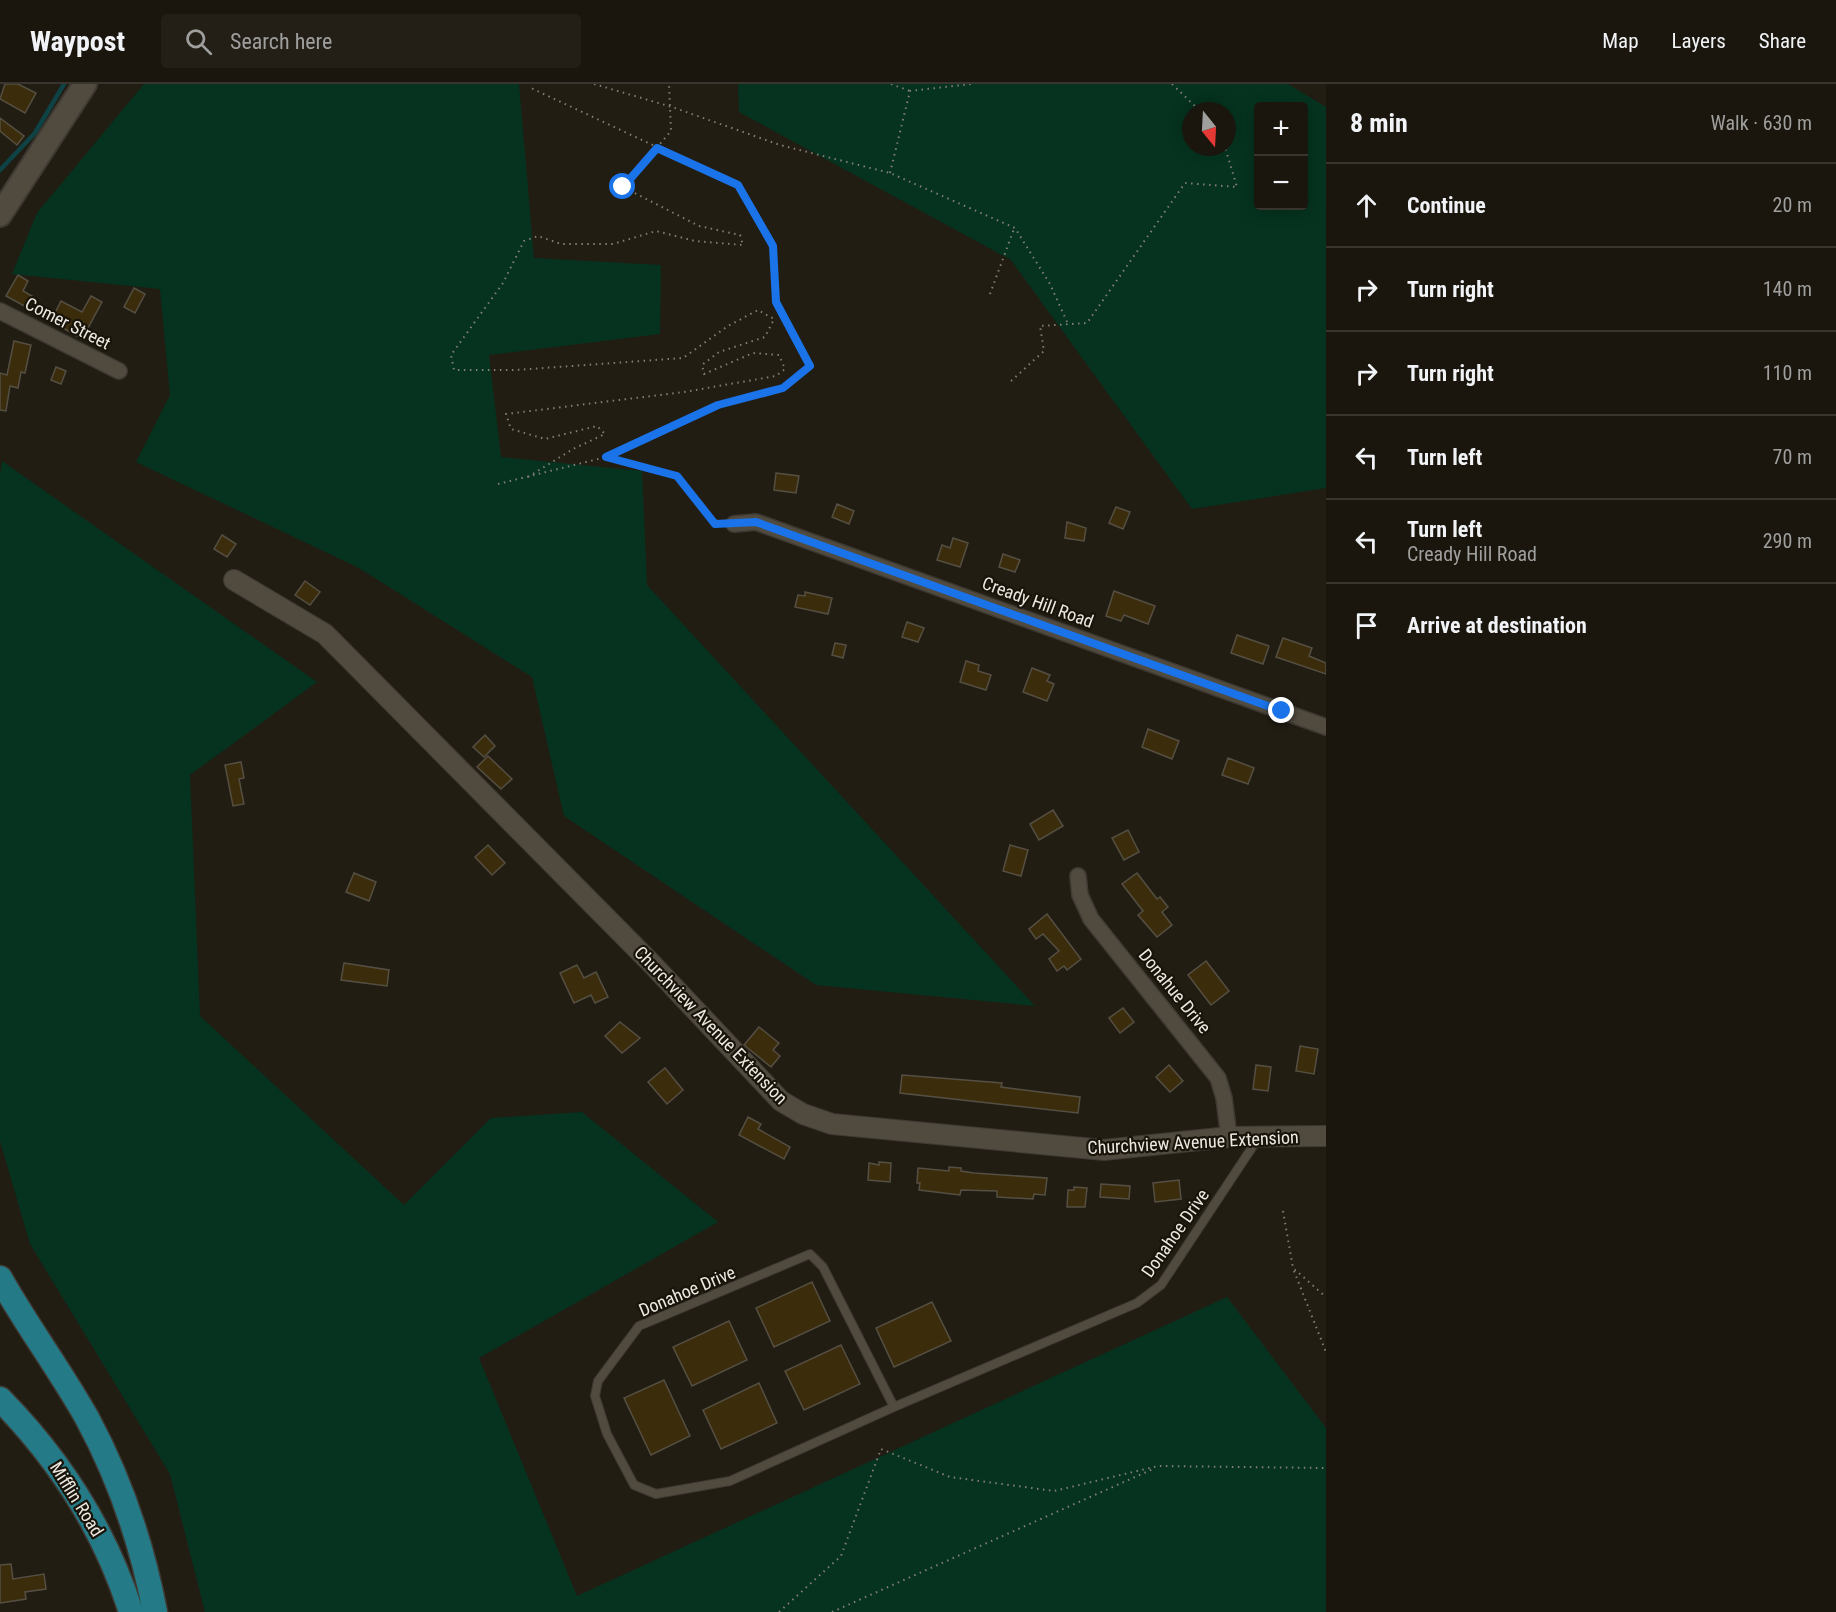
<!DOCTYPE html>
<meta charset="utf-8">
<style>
:root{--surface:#1a160e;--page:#231f17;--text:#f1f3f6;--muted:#9f9f9e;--line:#38352e}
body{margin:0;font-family:"Roboto Condensed",sans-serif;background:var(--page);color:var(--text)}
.controls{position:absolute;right:18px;top:18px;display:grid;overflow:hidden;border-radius:6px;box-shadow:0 3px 15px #0003}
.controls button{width:54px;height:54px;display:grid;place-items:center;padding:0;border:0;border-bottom:2px solid var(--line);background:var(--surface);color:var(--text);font:30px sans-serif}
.compass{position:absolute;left:1182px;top:18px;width:54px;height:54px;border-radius:50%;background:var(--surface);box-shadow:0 3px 15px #0003;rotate:162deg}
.stop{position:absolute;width:18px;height:18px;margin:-14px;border:4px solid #1a73e8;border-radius:50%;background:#fff}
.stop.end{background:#1a73e8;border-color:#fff;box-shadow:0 2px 6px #0008}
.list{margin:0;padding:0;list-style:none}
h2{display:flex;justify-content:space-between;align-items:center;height:78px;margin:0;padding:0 24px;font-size:26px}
h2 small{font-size:20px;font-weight:400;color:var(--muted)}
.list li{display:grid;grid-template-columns:39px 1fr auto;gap:18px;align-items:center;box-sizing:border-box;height:84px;padding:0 24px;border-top:2px solid var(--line)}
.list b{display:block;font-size:22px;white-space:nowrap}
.list p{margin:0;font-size:20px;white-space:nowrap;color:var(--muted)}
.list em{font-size:20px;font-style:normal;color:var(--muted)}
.icon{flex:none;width:33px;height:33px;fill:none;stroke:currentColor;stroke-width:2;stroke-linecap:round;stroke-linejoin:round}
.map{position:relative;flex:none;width:1326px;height:1528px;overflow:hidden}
header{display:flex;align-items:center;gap:36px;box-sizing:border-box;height:84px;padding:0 30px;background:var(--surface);border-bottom:2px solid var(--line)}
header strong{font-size:28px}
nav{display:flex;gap:33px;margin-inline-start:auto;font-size:21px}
.search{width:420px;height:54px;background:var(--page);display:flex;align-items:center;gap:15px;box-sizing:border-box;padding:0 21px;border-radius:6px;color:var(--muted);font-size:22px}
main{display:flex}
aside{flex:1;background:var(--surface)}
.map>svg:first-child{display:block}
.green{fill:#05331f;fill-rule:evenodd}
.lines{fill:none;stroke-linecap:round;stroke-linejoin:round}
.stream{stroke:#0e4245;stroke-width:4.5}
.building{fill:#3b2c0b;stroke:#554f43;stroke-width:1.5}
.service-casing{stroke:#3e3933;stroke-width:10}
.minor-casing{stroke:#3e3933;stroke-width:18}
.tertiary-casing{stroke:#3e3933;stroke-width:22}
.secondary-casing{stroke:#3e3933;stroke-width:26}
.primary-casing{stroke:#3e3933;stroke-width:27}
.path{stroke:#837e76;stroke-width:2;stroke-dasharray:1.5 4.5;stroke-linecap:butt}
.service{stroke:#514b3f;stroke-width:8}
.minor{stroke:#514b3f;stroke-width:15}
.tertiary{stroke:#514b3f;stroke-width:20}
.secondary{stroke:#514b3f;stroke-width:22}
.primary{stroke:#247b87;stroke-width:24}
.route{stroke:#1a73e8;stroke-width:8}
.labels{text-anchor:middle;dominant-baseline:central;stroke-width:4.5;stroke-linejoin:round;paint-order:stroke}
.street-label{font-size:18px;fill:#ede9e2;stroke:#19140a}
</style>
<header>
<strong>Waypost</strong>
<div class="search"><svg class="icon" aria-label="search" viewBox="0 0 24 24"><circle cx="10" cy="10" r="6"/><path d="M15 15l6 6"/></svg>Search here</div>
<nav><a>Map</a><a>Layers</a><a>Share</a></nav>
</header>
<main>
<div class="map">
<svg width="1326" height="1528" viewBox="0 0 1326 1528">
<rect width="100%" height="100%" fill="#221d13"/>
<g class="green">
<polygon points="144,0 519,0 534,174 661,181 660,250 489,271 501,373 642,387 647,501 1035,922 816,901 564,732 532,593 359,484 136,378 170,311 160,205 12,190 37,129"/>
<path d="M738,0H1288L1326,23V404L1192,425L1011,176L739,28ZM1258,22H1304V122H1258ZM1191,27H1227V63H1191Z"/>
<polygon points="2,377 317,598 190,691 200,932 404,1121 491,1034 582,1028 718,1138 479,1274 577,1512 1227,1213 1326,1344 1326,1528 205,1528 170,1390 30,1160 0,1057 0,391"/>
</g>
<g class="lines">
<polyline class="stream" points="0,86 35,49 64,0"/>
</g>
<g class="building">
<polygon points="5,0 18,0 36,9 25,29 0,15"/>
<polygon points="0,34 24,52 17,61 0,47"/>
<polygon points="18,191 28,197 23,207 32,212 26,223 6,212"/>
<polygon points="134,204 145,210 135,229 124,223"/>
<polygon points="91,212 102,218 82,255 51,237 61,217 82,228"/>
<polygon points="14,257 31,261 25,289 21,288 18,304 10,302 6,327 0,326 0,289 7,291"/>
<polygon points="56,283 66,287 61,300 51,296"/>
<polygon points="776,389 799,392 796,409 774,406"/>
<polygon points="837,420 854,427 849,440 832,433"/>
<polygon points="1116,423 1130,428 1123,445 1109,439"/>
<polygon points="1067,438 1086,444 1084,457 1065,454"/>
<polygon points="222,451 236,460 227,473 214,465"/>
<polygon points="953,454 968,459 960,483 937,476 942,461 950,464"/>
<polygon points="1003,470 1020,476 1015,488 999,483"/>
<polygon points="305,497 320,508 310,521 295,511"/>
<polygon points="1114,507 1155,522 1148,540 1124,531 1121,537 1106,532"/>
<polygon points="805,508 832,514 828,530 795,523 798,511 805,512"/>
<polygon points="907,538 924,544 918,558 902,553"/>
<polygon points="1237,551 1269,562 1263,580 1231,569"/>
<polygon points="1283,554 1312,564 1309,572 1326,579 1326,590 1276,573"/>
<polygon points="835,559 846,561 843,574 832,571"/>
<polygon points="966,577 979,581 978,587 991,591 986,606 960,598"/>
<polygon points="1032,584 1050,591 1047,597 1054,600 1047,617 1023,608"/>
<polygon points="1148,645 1179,657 1172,675 1142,663"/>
<polygon points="485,651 495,662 484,673 473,663"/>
<polygon points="488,672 512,695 501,705 477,683"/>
<polygon points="1228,674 1254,684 1248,700 1222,691"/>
<polygon points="241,678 244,694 239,695 244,720 233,722 225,681"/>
<polygon points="1053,726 1063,742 1039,756 1030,740"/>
<polygon points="1128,746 1139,768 1124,776 1112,754"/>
<polygon points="488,761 505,779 492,791 475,773"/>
<polygon points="1010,761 1028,766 1021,792 1003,787"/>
<polygon points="354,789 376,798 369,817 346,808"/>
<polygon points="1137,789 1157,815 1160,813 1168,823 1162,828 1172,841 1157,853 1138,831 1143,827 1122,800"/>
<polygon points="1047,830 1081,875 1067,886 1064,882 1057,887 1049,875 1059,867 1043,850 1036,855 1029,845"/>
<polygon points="1206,877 1229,907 1211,921 1188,891"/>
<polygon points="344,879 389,886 387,902 341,896"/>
<polygon points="577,881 584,894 596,888 608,913 595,919 591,911 574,919 560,889"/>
<polygon points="1123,924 1134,938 1120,949 1109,934"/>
<polygon points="620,938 640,954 622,969 605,952"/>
<polygon points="759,943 779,959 773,966 780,972 771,983 744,961"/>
<polygon points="1300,962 1318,965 1314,990 1296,987"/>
<polygon points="1169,981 1183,997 1170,1008 1156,993"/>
<polygon points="1256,981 1271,983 1268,1007 1253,1005"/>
<polygon points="665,984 683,1006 667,1020 648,998"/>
<polygon points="902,991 1002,999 1001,1003 1080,1013 1078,1029 900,1009"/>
<polygon points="748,1033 761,1040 758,1045 790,1063 784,1075 739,1051"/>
<polygon points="879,1078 891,1079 890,1098 868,1096 869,1079 879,1081"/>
<polygon points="949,1083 961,1084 961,1087 974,1089 1047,1094 1045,1111 1034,1110 1033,1115 997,1113 997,1107 961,1106 960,1111 919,1106 920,1099 917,1099 918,1084 949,1087"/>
<polygon points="1179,1096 1181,1115 1155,1118 1153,1099"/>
<polygon points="1101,1100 1130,1102 1129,1115 1100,1113"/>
<polygon points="1074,1103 1087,1104 1085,1123 1067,1123 1068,1106 1074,1106"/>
<polygon points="812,1198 830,1237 774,1263 756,1224"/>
<polygon points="932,1218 951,1257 894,1283 876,1244"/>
<polygon points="729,1237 747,1276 692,1302 673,1263"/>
<polygon points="841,1261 860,1300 804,1326 785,1287"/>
<polygon points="664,1296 690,1352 651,1371 624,1314"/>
<polygon points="759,1299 777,1339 721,1365 703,1326"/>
<polygon points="11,1480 13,1495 44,1490 46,1505 25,1508 26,1515 0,1519 0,1481"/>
</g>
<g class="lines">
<g class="service-casing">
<polyline id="service" points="894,1323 823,1183 810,1170 639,1242 598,1297 595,1312 607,1350 634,1401 656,1410 730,1397 894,1323 1137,1219 1161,1201 1257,1056"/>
</g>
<g class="minor-casing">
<g id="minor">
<polyline points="0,227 119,287"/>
<polyline points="734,440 756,438 1326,643"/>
<polyline points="1078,792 1080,811 1091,835 1218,994 1224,1014 1229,1053"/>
</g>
</g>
<g class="tertiary-casing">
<polyline id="tertiary" points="234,496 325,550 651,879 781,1017 803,1030 832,1040 1104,1066 1229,1053 1326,1052"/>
</g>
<g class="secondary-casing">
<polyline id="secondary" points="0,131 85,0"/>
</g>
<g class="primary-casing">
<g id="primary">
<path d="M0,1194C27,1242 60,1286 87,1334C120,1395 142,1460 155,1528"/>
<path d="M0,1315C60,1376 105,1446 131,1528"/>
</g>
</g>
<g class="path">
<polyline points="594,0 672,23 780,61 890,89 1015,144 1050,200 1068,240"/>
<polyline points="891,0 910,7"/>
<polyline points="1172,0 1200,27"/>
<polyline points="890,89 910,7 971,0"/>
<polyline points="990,210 1014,145"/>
<polyline points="1011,297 1044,267 1040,242 1087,239 1185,99 1237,103 1225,63"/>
<polyline points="607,373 677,392 715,440 720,440"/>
<polyline points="528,393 573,365 605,350 597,342 545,355 511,345 506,330 684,308 776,292 785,285 779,271 753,269 704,290 702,281 719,268 765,253 774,235 758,226 728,242 683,274 516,286 454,286 451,271 503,199 524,157 538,152 561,160 613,160 656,147 695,157 743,161 740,151 699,142 623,103 671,47 669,0"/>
<polyline points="498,400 606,373 718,321 783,305 810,282 776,218 773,162 738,101 531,4"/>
<polyline points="1283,1127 1293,1184 1326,1213"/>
<polyline points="1294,1187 1326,1268"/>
<polyline points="779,1528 841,1472 881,1365 950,1393 1054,1407 1158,1382 1326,1384"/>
<polyline points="832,1528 1153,1385"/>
</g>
<use href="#service" class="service"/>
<use href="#minor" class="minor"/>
<use href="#tertiary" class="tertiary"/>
<use href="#secondary" class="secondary"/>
<use href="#primary" class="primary"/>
</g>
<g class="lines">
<polyline class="route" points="623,103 657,64 738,101 773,162 776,218 810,282 783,304 718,321 606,373 677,392 715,440 756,438 1282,627"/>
</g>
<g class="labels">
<g class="street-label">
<text transform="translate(68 239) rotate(27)">Comer Street</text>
<text transform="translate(1038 518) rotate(20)">Cready Hill Road</text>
<text transform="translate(1175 907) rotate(51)">Donahue Drive</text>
<text transform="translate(711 941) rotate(46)">Churchview Avenue Extension</text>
<text transform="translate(1193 1058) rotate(-3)">Churchview Avenue Extension</text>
<text transform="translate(1175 1149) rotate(-55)">Donahoe Drive</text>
<text transform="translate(687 1207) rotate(-23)">Donahoe Drive</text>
<text transform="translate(77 1415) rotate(58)">Mifflin Road</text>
</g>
</g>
</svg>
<div class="controls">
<button>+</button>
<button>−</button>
</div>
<svg class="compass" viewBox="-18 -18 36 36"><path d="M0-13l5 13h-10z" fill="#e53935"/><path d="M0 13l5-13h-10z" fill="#9f9f9e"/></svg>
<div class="stop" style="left:623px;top:103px"></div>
<div class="stop end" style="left:1282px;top:627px"></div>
</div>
<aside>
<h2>8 min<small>Walk · 630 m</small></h2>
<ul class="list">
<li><svg class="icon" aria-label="ahead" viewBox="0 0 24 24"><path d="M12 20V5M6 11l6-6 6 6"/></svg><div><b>Continue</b></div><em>20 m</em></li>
<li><svg class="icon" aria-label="right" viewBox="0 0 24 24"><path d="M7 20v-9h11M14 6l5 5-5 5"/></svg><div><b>Turn right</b></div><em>140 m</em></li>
<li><svg class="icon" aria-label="right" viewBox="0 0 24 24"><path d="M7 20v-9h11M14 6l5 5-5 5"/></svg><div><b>Turn right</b></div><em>110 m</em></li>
<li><svg class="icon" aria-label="left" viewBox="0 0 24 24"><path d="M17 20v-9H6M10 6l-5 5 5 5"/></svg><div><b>Turn left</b></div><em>70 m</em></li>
<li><svg class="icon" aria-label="left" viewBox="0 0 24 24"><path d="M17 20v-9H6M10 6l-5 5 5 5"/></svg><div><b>Turn left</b><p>Cready Hill Road</p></div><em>290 m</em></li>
<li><svg class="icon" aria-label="arrive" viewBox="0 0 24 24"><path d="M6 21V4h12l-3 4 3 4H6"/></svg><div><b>Arrive at destination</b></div></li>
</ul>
</aside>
</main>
